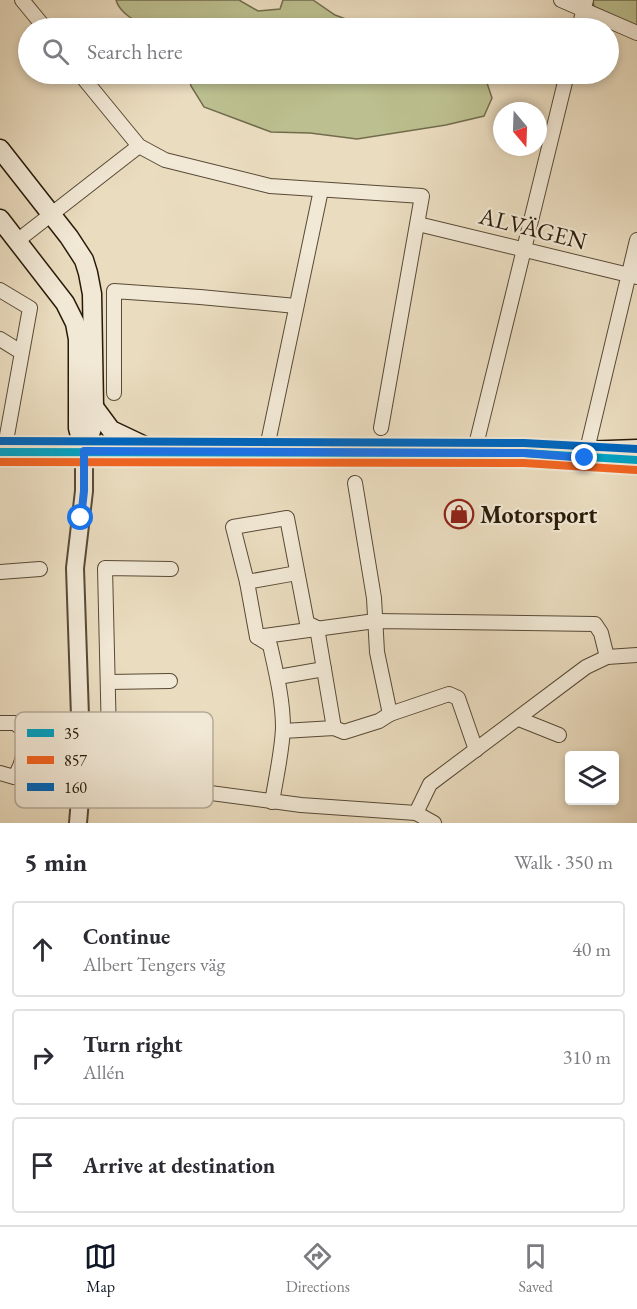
<!DOCTYPE html>
<meta charset="utf-8">
<style>
:root{--surface:#fff;--page:#f7f7f7;--text:#2b2b33;--muted:#7c7c81;--line:#e1e1e2;--accent:#111827}
body{margin:0;font-family:"EB Garamond",serif;background:var(--page);color:var(--text)}
.controls{position:absolute;right:18px;bottom:18px;display:grid;overflow:hidden;border-radius:6px;box-shadow:0 3px 9px #0003}
.controls button{width:54px;height:54px;display:grid;place-items:center;padding:0;border:0;border-bottom:2px solid var(--line);background:var(--surface);color:var(--text);font:30px sans-serif}
.compass{position:absolute;left:493px;top:102px;width:54px;height:54px;border-radius:50%;background:var(--surface);box-shadow:0 3px 9px #0003;rotate:161deg}
.stop{position:absolute;width:18px;height:18px;margin:-14px;border:4px solid #1a73e8;border-radius:50%;background:#fff}
.stop.end{background:#1a73e8;border-color:#fff;box-shadow:0 2px 6px #0008}
.list{margin:0;padding:0;list-style:none}
h2{display:flex;justify-content:space-between;align-items:center;height:78px;margin:0;padding:0 24px;font-size:26px}
h2 small{font-size:20px;font-weight:400;color:var(--muted)}
.list li{display:grid;grid-template-columns:39px 1fr auto;gap:18px;align-items:center;box-sizing:border-box;height:96px;margin:0 12px 12px;padding:0 12px;border:2px solid var(--line);border-radius:6px}
.list b{display:block;font-size:22px;white-space:nowrap}
.list p{margin:0;font-size:20px;white-space:nowrap;color:var(--muted)}
.list em{font-size:20px;font-style:normal;color:var(--muted)}
.icon{flex:none;width:33px;height:33px;fill:none;stroke:currentColor;stroke-width:2;stroke-linecap:round;stroke-linejoin:round}
.map{position:relative;flex:none;width:637px;height:823px;overflow:hidden}
.search{position:absolute;background:var(--surface);box-shadow:0 3px 9px #0003;left:18px;right:18px;top:18px;height:66px;display:flex;align-items:center;gap:15px;box-sizing:border-box;padding:0 21px;border-radius:33px;color:var(--muted);font-size:22px}
.sheet{height:402px;background:var(--surface)}
nav{display:flex;justify-content:space-around;align-items:center;box-sizing:border-box;height:84px;border-top:2px solid var(--line);background:var(--surface);font-size:16px;color:var(--muted)}
nav a{display:grid;justify-items:center;gap:3px}
nav .on{color:var(--accent)}
.map>svg:first-child{display:block}
.green{fill:#bcbf8f;stroke:#726c4c;stroke-width:1.5}
.lines{fill:none;stroke-linecap:round;stroke-linejoin:round}
.minor-casing{stroke:#584a36;stroke-width:16}
.tertiary-casing{stroke:#584a36;stroke-width:20}
.secondary-casing{stroke:#281a08;stroke-width:21}
.minor{stroke:#f1e8d5;stroke-width:14}
.tertiary{stroke:#f1e8d5;stroke-width:16}
.secondary{stroke:#f1e8d5;stroke-width:18}
.bus-1-casing{stroke:#f1e8d5;stroke-width:12}
.bus-2-casing{stroke:#f1e8d5;stroke-width:12}
.bus-3-casing{stroke:#f1e8d5;stroke-width:12}
.bus-1{stroke:#02a2c4;stroke-width:8}
.bus-2{stroke:#f26522;stroke-width:8}
.bus-3{stroke:#0065bd;stroke-width:8}
.route{stroke:#1a73e8;stroke-width:8}
.labels{text-anchor:middle;dominant-baseline:central;stroke-width:4.5;stroke-linejoin:round;paint-order:stroke}
.street-label{font-size:24px;fill:#281a08;stroke:#f1e8d5}
.poi-label{font-size:24px;font-weight:bold;fill:#281a08;stroke:#f1e8d5;text-anchor:start}
.key{fill:#f1e8d5;stroke:#b5aa98;stroke-width:1.5}
.key-label{font-size:16px;fill:#281a08}
</style>
<div class="map">
<svg width="637" height="823" viewBox="0 0 637 823">
<rect width="100%" height="100%" fill="#eadcbf"/>
<filter id="stains"><feTurbulence type="fractalNoise" baseFrequency=".00333" numOctaves="4"/><feColorMatrix values="0 0 0 0 .2 0 0 0 0 .09 0 0 0 0 .02 0 0 0 .5 -.17"/></filter>
<radialGradient id="worn" r=".72"><stop offset=".6" stop-color="#630" stop-opacity="0"/><stop offset="1" stop-color="#630" stop-opacity=".3"/></radialGradient>
<g class="green">
<path d="M116,0H239L258,11L280,9L283,0H313L335,15L362,25H392L409,28H149C137,22 120,14 116,0Z"/>
<polygon points="593,0 637,0 637,27 597,8 594,6"/>
<polygon points="188,74 484,74 492,98 484,116 446,125 357,139 310,133 271,132 204,107 191,86"/>
</g>
<g class="lines">
<g class="minor-casing">
<g id="minor">
<polyline points="22,0 45,28"/>
<polyline points="561,0 637,33"/>
<polyline points="579,28 586,0"/>
<polyline points="80,74 139,146 165,160 270,186 422,196 381,428"/>
<polyline points="418,224 637,277"/>
<polyline points="17,241 139,146"/>
<polyline points="0,290 30,308 4,452"/>
<polyline points="0,339 21,352"/>
<polyline points="114,393 114,291 200,297 296,306"/>
<polyline points="266,452 321,190"/>
<polyline points="474,453 567,74"/>
<polyline points="585,458 637,240"/>
<polyline points="355,483 374,598 377,652 390,714 449,694 458,698 476,750"/>
<polyline points="0,572 40,569"/>
<polyline points="247,582 297,573"/>
<polyline points="257,637 375,621 595,624 601,633 607,657"/>
<polyline points="278,677 324,669"/>
<polyline points="108,682 170,681"/>
<polyline points="519,719 559,735"/>
<path d="M0,723H15L23,730C24,748 25,762 14,777L0,773"/>
<polyline points="283,731 334,728 344,732 379,721 390,714"/>
<polyline points="82,776 301,805 416,813 434,823"/>
<polyline points="110,780 105,568 171,569"/>
<path d="M272,802C276,778 282,752 283,728C283,700 276,672 270,645L257,637L247,582L233,527L287,518L307,623L317,628L334,728"/>
<polyline points="416,813 430,784 586,667 607,657 637,655"/>
</g>
</g>
<g class="tertiary-casing">
<polyline id="tertiary" points="0,452 84,451 84,491 75,568 82,776 78,823"/>
</g>
<g class="secondary-casing">
<g id="secondary">
<polyline points="0,149 69,237 84,260 88,273 92,294 94,407 92,428 84,451"/>
<polyline points="0,219 65,303 75,323 78,339 78,428 84,451"/>
<polyline points="94,407 111,430 149,448"/>
<polyline points="84,451 524,453 637,449"/>
</g>
</g>
<use href="#minor" class="minor"/>
<use href="#tertiary" class="tertiary"/>
<use href="#secondary" class="secondary"/>
<g class="bus-1-casing">
<polyline id="bus-1" points="0,452 524,453 637,460"/>
</g>
<g class="bus-2-casing">
<polyline id="bus-2" points="0,462 524,463 636,470"/>
</g>
<g class="bus-3-casing">
<polyline id="bus-3" points="0,441 524,443 637,449"/>
</g>
<use href="#bus-1" class="bus-1"/>
<use href="#bus-2" class="bus-2"/>
<use href="#bus-3" class="bus-3"/>
</g>
<g class="lines">
<polyline class="route" points="81,518 84,491 84,451 524,453 585,458"/>
</g>
<defs>
<g id="shop-ring" transform="scale(1.5)"><circle r="9.5" fill="#f1e8d5" stroke="#8f2418" stroke-width="1.5"/><path d="M-5-2.5h2.3a2.7 3.5 0 0 1 5.4 0H5L5.5 6h-11ZM-1.5-2.5h3a1.5 2.3 0 0 0-3 0Z" fill="#8f2418"/></g>
</defs>
<g fill-rule="evenodd">
<use href="#shop-ring" x="459" y="514"/>
</g>
<g class="labels">
<g class="street-label">
<text transform="translate(533 228) rotate(14)">ALVÄGEN</text>
</g>
<g class="poi-label">
<text x="480" y="514">Motorsport</text>
</g>
</g>
<rect x="15" y="712" width="198" height="96" rx="9" class="key"/>
<rect x="27" y="729" width="27" height="8" fill="#02a2c4"/>
<rect x="27" y="756" width="27" height="8" fill="#f26522"/>
<rect x="27" y="783" width="27" height="8" fill="#0065bd"/>
<g class="key-label">
<text x="64" y="739">35</text>
<text x="64" y="766">857</text>
<text x="64" y="793">160</text>
</g>
<rect width="100%" height="100%" filter="url(#stains)"/>
<rect width="100%" height="100%" fill="url(#worn)"/>
</svg>
<div class="controls">
<button><svg class="icon" aria-label="layers" viewBox="0 0 24 24"><path d="M12 4l9 5-9 5-9-5zM3 14l9 5 9-5"/></svg></button>
</div>
<svg class="compass" viewBox="-18 -18 36 36"><path d="M0-13l5 13h-10z" fill="#e53935"/><path d="M0 13l5-13h-10z" fill="#7c7c81"/></svg>
<div class="stop" style="left:81px;top:518px"></div>
<div class="stop end" style="left:585px;top:458px"></div>
<div class="search"><svg class="icon" aria-label="search" viewBox="0 0 24 24"><circle cx="10" cy="10" r="6"/><path d="M15 15l6 6"/></svg>Search here</div>
</div>
<section class="sheet">
<h2>5 min<small>Walk · 350 m</small></h2>
<ul class="list">
<li><svg class="icon" aria-label="ahead" viewBox="0 0 24 24"><path d="M12 20V5M6 11l6-6 6 6"/></svg><div><b>Continue</b><p>Albert Tengers väg</p></div><em>40 m</em></li>
<li><svg class="icon" aria-label="right" viewBox="0 0 24 24"><path d="M7 20v-9h11M14 6l5 5-5 5"/></svg><div><b>Turn right</b><p>Allén</p></div><em>310 m</em></li>
<li><svg class="icon" aria-label="arrive" viewBox="0 0 24 24"><path d="M6 21V4h12l-3 4 3 4H6"/></svg><div><b>Arrive at destination</b></div></li>
</ul>
</section>
<nav>
<a class="on"><svg class="icon" aria-label="map" viewBox="0 0 24 24"><path d="M3 6l6-2 6 2 6-2v14l-6 2-6-2-6 2zM9 4v14M15 6v14"/></svg>Map</a>
<a><svg class="icon" aria-label="directions" viewBox="0 0 24 24"><path d="M12 3l9 9-9 9-9-9zM9 14v-3h6M13 9l2 2-2 2"/></svg>Directions</a>
<a><svg class="icon" aria-label="saved" viewBox="0 0 24 24"><path d="M7 4h10v16l-5-4-5 4z"/></svg>Saved</a>
</nav>
